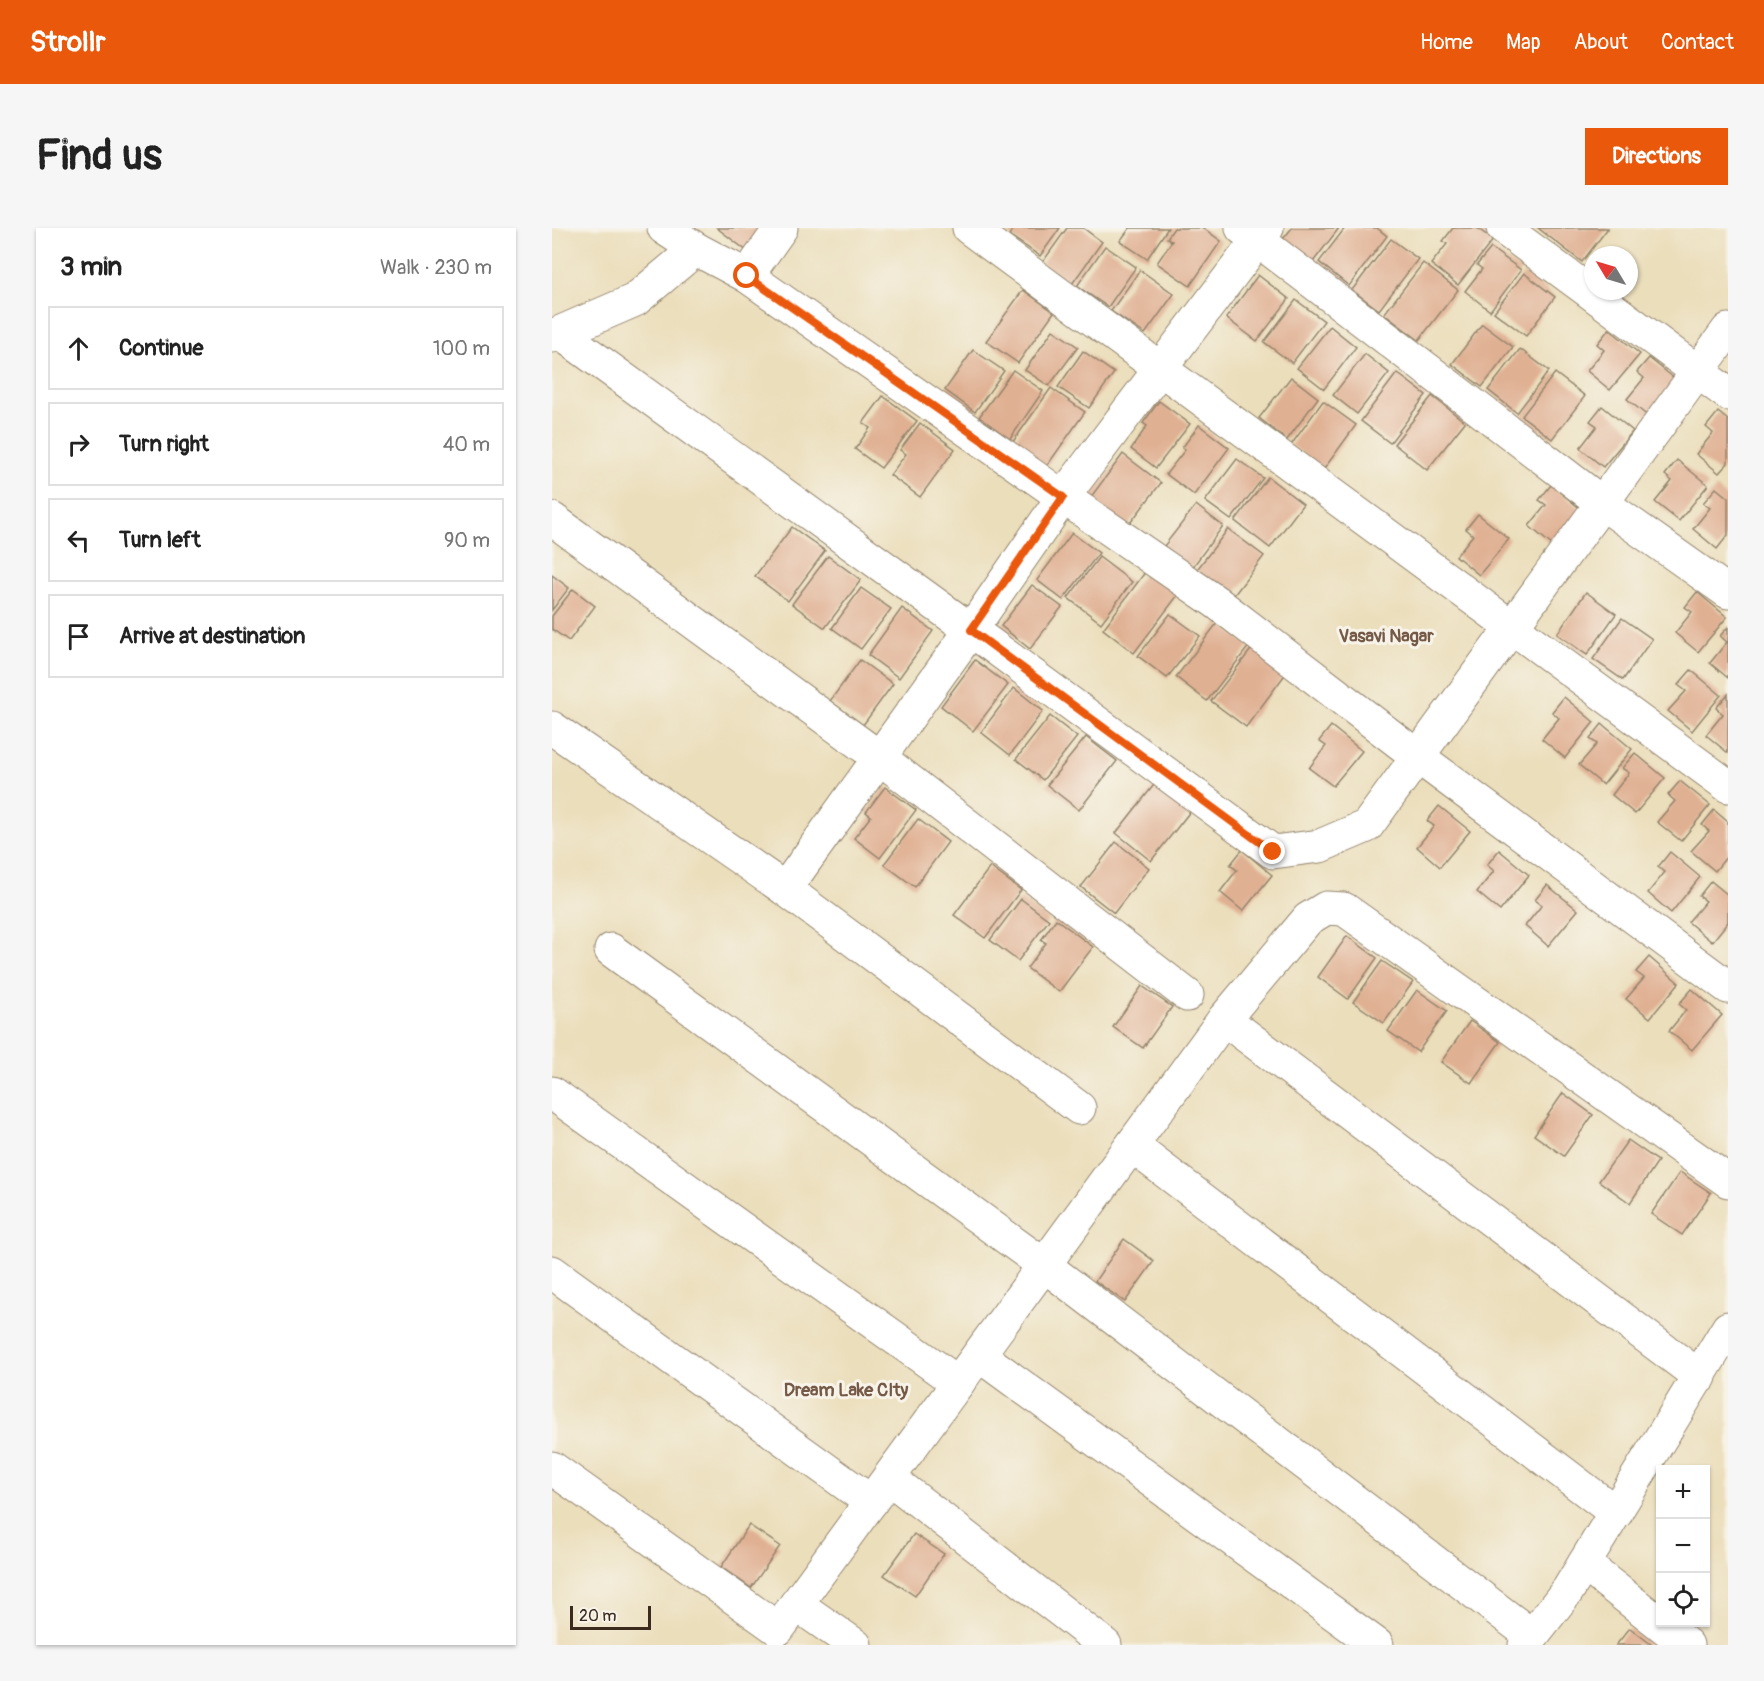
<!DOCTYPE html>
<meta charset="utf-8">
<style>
:root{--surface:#fff;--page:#f6f6f6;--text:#222;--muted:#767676;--line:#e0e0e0;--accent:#ea580c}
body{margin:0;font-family:Pangolin,sans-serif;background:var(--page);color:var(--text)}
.controls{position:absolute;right:18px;bottom:18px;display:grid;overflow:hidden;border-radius:0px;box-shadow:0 2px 4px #0004}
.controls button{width:54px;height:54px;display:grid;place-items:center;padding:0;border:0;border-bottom:2px solid var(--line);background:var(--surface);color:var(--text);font:30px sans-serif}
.compass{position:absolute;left:1032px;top:18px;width:54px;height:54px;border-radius:50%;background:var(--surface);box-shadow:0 2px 4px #0004;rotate:308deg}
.scale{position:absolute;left:18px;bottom:15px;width:81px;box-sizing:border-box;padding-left:6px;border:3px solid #3b2a1e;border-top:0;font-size:16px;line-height:21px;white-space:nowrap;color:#3b2a1e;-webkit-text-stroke:4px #f7f3e8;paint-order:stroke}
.stop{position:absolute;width:18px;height:18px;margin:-14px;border:4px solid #ea580c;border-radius:50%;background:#fff}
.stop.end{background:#ea580c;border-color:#fff;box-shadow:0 2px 6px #0008}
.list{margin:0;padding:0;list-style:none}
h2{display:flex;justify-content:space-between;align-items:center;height:78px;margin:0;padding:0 24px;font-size:26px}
h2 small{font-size:20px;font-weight:400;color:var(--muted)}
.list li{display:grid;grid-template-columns:39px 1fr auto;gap:18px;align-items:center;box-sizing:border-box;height:84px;margin:0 12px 12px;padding:0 12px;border:2px solid var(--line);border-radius:0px}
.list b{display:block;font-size:22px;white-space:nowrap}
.list em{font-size:20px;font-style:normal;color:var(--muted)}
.icon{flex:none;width:33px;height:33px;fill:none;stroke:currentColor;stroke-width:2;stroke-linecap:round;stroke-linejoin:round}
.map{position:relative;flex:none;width:1176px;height:1417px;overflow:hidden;border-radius:0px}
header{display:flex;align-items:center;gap:36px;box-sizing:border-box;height:84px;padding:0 30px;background:var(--accent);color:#fff}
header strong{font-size:28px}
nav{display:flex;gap:33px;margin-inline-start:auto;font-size:21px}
.intro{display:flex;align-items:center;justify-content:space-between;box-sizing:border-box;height:144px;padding:0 36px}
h1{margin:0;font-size:42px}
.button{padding:15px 27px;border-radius:0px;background:var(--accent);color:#fff;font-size:21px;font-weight:700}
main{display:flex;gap:36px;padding:0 36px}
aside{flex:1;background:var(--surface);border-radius:0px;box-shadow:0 2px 4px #0004}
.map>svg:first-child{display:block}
.building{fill:#e0b093}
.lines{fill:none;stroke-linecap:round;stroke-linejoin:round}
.minor-casing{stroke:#93846c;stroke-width:35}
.minor{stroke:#fff;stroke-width:33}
.route{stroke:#ea580c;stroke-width:8}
.labels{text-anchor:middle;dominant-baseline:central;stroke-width:6;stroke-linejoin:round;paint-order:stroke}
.neighbourhood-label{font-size:18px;font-weight:bold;fill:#755947;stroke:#f7f3e8}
</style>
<header>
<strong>Strollr</strong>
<nav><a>Home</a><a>Map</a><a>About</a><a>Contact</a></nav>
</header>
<div class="intro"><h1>Find us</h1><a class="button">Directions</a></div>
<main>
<aside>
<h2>3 min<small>Walk · 230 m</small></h2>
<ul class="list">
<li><svg class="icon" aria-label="ahead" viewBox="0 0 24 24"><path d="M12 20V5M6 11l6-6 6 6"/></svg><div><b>Continue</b></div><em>100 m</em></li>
<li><svg class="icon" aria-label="right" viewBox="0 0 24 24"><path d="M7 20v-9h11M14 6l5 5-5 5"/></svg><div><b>Turn right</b></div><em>40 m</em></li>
<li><svg class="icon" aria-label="left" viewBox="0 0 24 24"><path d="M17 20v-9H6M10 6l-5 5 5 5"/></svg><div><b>Turn left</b></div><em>90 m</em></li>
<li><svg class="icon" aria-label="arrive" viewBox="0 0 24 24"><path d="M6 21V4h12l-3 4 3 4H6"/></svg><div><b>Arrive at destination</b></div></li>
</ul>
</aside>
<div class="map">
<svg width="1176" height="1417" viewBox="0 0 1176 1417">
<rect width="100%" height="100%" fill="#f7f3e8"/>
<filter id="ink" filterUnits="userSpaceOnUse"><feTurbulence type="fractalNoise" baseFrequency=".0167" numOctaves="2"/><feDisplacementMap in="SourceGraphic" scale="12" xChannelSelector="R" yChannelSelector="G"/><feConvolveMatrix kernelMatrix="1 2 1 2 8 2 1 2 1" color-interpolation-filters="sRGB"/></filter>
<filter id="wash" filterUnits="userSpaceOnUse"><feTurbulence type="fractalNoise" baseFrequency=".008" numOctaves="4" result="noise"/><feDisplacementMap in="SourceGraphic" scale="24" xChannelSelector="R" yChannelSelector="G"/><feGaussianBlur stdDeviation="1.35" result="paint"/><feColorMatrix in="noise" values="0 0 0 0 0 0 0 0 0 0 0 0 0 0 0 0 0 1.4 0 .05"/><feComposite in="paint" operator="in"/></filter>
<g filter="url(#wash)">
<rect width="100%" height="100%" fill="#ebdebb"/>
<g id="blocks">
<g class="building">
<polygon points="165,0 213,0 195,23"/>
<polygon points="462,0 508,0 488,28 457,7"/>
<polygon points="515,0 531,0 550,14 520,56 490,35"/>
<polygon points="578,0 616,0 595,31 568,13"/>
<polygon points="622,0 651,0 669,13 638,58 605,35 620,13 615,10"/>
<polygon points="740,0 787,0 761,34 731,11"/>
<polygon points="793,0 825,0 835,8 797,58 767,34"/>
<polygon points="901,0 925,0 941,12 906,57 879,36 895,16 891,13"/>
<polygon points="986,0 1056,0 1030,34"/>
<polygon points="839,11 866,31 827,82 800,62"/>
<polygon points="553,18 584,39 556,79 525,58"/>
<polygon points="939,20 969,42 938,83 913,63 930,41 925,37"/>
<polygon points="871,35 906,62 867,112 832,86"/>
<polygon points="588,42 622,66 593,106 559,83"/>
<polygon points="972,45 1003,69 974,108 942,84"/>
<polygon points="706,47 737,71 705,113 674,90"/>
<polygon points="471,62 502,84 466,135 434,113"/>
<polygon points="744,72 772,93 740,135 712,114"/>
<polygon points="930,96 961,119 930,159 900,136"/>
<polygon points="778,98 804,119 772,161 745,140"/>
<polygon points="1057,101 1088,126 1058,162 1035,143 1052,122 1045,116"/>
<polygon points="501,102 526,119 497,158 473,142"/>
<polygon points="968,121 997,143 965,185 936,162"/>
<polygon points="421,122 452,143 423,184 393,162"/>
<polygon points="531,123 562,145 537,180 506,159"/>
<polygon points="813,126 837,145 805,186 781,167"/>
<polygon points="1097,130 1127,154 1098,190 1075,171 1092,150 1085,144"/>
<polygon points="461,142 491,163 458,211 427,189"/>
<polygon points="845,145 874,167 838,215 809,193"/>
<polygon points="1003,145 1033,168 1000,211 970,188"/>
<polygon points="739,149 766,170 735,212 707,190"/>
<polygon points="499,160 533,184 492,242 458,218"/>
<polygon points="331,168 365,193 329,240 303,221 318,200 311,195"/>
<polygon points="880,168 913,194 875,242 842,216"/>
<polygon points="607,173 638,196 604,240 579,221 595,198 591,195"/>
<polygon points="771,173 804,197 772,241 739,217"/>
<polygon points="1050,178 1081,203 1051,239 1028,220 1045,198 1038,193"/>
<polygon points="1166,184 1176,192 1176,235 1167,245 1144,226 1161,205 1154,199"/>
<polygon points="368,195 403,221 368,269 338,247 354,226 348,222"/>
<polygon points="647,197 677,220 642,267 614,246 633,222 630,220"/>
<polygon points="571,226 609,255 575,299 538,270"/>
<polygon points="685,231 711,250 679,292 653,273"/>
<polygon points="1125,232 1156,257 1127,293 1103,274 1120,253 1113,247"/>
<polygon points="716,249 751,276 718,320 683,293"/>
<polygon points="999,257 1030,282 1000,317 977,298 994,277 987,272"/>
<polygon points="1164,260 1176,270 1176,307 1165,321 1141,301 1158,280 1151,275"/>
<polygon points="644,277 671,298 640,340 612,318"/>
<polygon points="926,286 957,311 927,347 904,328 921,307 914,301"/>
<polygon points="240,299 273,323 236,373 203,348"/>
<polygon points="676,301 712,328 679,371 643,344"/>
<polygon points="520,305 547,325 511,372 485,352"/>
<polygon points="276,328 309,352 273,400 240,376"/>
<polygon points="547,329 580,354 549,395 516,370"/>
<polygon points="594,343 626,367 582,425 551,401"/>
<polygon points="0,347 17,360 0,382"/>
<polygon points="480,357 510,379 478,421 449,398"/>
<polygon points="309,360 339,381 309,421 280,400"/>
<polygon points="21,361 43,378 17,413 0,401 0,388"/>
<polygon points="1034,364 1064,386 1035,427 1005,406"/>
<polygon points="1145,364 1175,389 1146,424 1123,405 1140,384 1133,379"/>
<polygon points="350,380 381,403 347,450 316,427"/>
<polygon points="618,386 648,408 615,450 586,428"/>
<polygon points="1070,390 1100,411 1071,452 1041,431"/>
<polygon points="666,394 697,418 655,473 624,449"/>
<polygon points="1176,399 1176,450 1158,435 1175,414 1168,408"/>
<polygon points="701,419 735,444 694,499 659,473"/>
<polygon points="308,432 341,456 311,497 278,473"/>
<polygon points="423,432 456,457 421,503 389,478"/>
<polygon points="1139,442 1169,467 1140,503 1116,483 1134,463 1126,457"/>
<polygon points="462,460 491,483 458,527 429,504"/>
<polygon points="1176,466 1176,525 1154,507 1171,486 1164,480"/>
<polygon points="1012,469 1042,494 1013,530 990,511 1007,490 1000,484"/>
<polygon points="498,488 525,509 491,552 464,531"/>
<polygon points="1050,496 1080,521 1051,557 1027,537 1045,516 1038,511"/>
<polygon points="779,498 810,523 781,558 757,540 774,518 767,513"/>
<polygon points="534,509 565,533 527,582 495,557"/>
<polygon points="1083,525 1113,550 1083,586 1060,567 1077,545 1070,540"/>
<polygon points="605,553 640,581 599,633 564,605"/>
<polygon points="1128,553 1158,577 1129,613 1105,594 1123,573 1116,567"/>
<polygon points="333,559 364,582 328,630 302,610 319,588 314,584"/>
<polygon points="887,578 918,603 888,639 865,619 882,598 875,593"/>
<polygon points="1162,582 1176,594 1176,627 1163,643 1139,623 1157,603 1150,597"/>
<polygon points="366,591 396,614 363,659 332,636"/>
<polygon points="564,614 597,640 562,685 529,659"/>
<polygon points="690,622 720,647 691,683 668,664 685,642 678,637"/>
<polygon points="947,622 977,647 948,683 925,664 942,643 935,637"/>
<polygon points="1118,624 1148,649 1119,685 1096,665 1113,644 1106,639"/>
<polygon points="438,639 469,662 433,710 402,687"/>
<polygon points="1159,653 1176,667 1176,694 1160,714 1136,694 1154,673 1147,668"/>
<polygon points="995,657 1026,682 996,718 973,698 990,677 983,672"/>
<polygon points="469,671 497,692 466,733 438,712"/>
<polygon points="504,691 541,719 507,764 475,740 494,715 489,712"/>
<polygon points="795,708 825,730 796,771 766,749"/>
<polygon points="1097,729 1127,755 1098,790 1074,771 1092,750 1084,744"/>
<polygon points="830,733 861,754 832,795 801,774"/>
<polygon points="590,758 620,779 591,820 561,799"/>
<polygon points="1140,761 1170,787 1140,822 1117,803 1134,782 1127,776"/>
<polygon points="865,762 895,783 866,824 836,803"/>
<polygon points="918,793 948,814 919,855 889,834"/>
<polygon points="1011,865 1041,887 1012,928 982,907"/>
<polygon points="1076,912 1106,933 1078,975 1047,953"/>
<polygon points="1128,944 1159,965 1130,1007 1099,986"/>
<polygon points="572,1011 602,1033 573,1074 543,1053"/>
<polygon points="197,1297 228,1318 199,1360 169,1339"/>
<polygon points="362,1306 392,1326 363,1368 332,1347"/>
<polygon points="1078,1400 1100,1417 1064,1417"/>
</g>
</g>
</g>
<g filter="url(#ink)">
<use href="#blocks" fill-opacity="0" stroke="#93846c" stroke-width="1.5"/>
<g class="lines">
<g class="minor-casing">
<g id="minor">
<polyline points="112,0 144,21"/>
<polyline points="417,0 1176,558"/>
<polyline points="690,0 1050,275 1176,364"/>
<polyline points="951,0 1176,166"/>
<polyline points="195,48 511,269 664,374 865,528 1176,759"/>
<polyline points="8,105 419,402 721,624 768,618 815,598 1176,102"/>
<polyline points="0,108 83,72 144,21 195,48 229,0"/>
<polyline points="0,291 328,530 635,767"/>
<polyline points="0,500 233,661 527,880"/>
<polyline points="233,661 419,402 511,269 715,0"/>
<polyline points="59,722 492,1037 980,1408"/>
<polyline points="672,791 1148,1149"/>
<polyline points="0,865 406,1155"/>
<polyline points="580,918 1064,1285"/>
<polyline points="0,1044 319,1274"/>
<polyline points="427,1127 825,1417"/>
<polyline points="0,1240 226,1401 672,791 756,691 774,680 792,681 1176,953"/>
<polyline points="337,1250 553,1417"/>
<polyline points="1032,1336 1135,1417"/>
<polyline points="244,1376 303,1417"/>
<polyline points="973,1417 1016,1362 1176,1100"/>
</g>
</g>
<use href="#minor" class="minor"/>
</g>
</g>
<g class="lines" filter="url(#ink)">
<polyline class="route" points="195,48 511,269 419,402 721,624"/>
</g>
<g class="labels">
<g class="neighbourhood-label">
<text x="834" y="408">Vasavi Nagar</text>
<text x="294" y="1162">Dream Lake CIty</text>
</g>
</g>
</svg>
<div class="controls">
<button>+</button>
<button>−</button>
<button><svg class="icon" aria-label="locate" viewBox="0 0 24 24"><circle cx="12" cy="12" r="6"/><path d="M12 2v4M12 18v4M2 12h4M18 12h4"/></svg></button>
</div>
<svg class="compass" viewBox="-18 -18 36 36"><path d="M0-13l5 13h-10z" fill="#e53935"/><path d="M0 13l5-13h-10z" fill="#767676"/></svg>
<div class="scale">20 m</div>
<div class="stop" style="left:195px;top:48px"></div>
<div class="stop end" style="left:721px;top:624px"></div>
</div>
</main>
